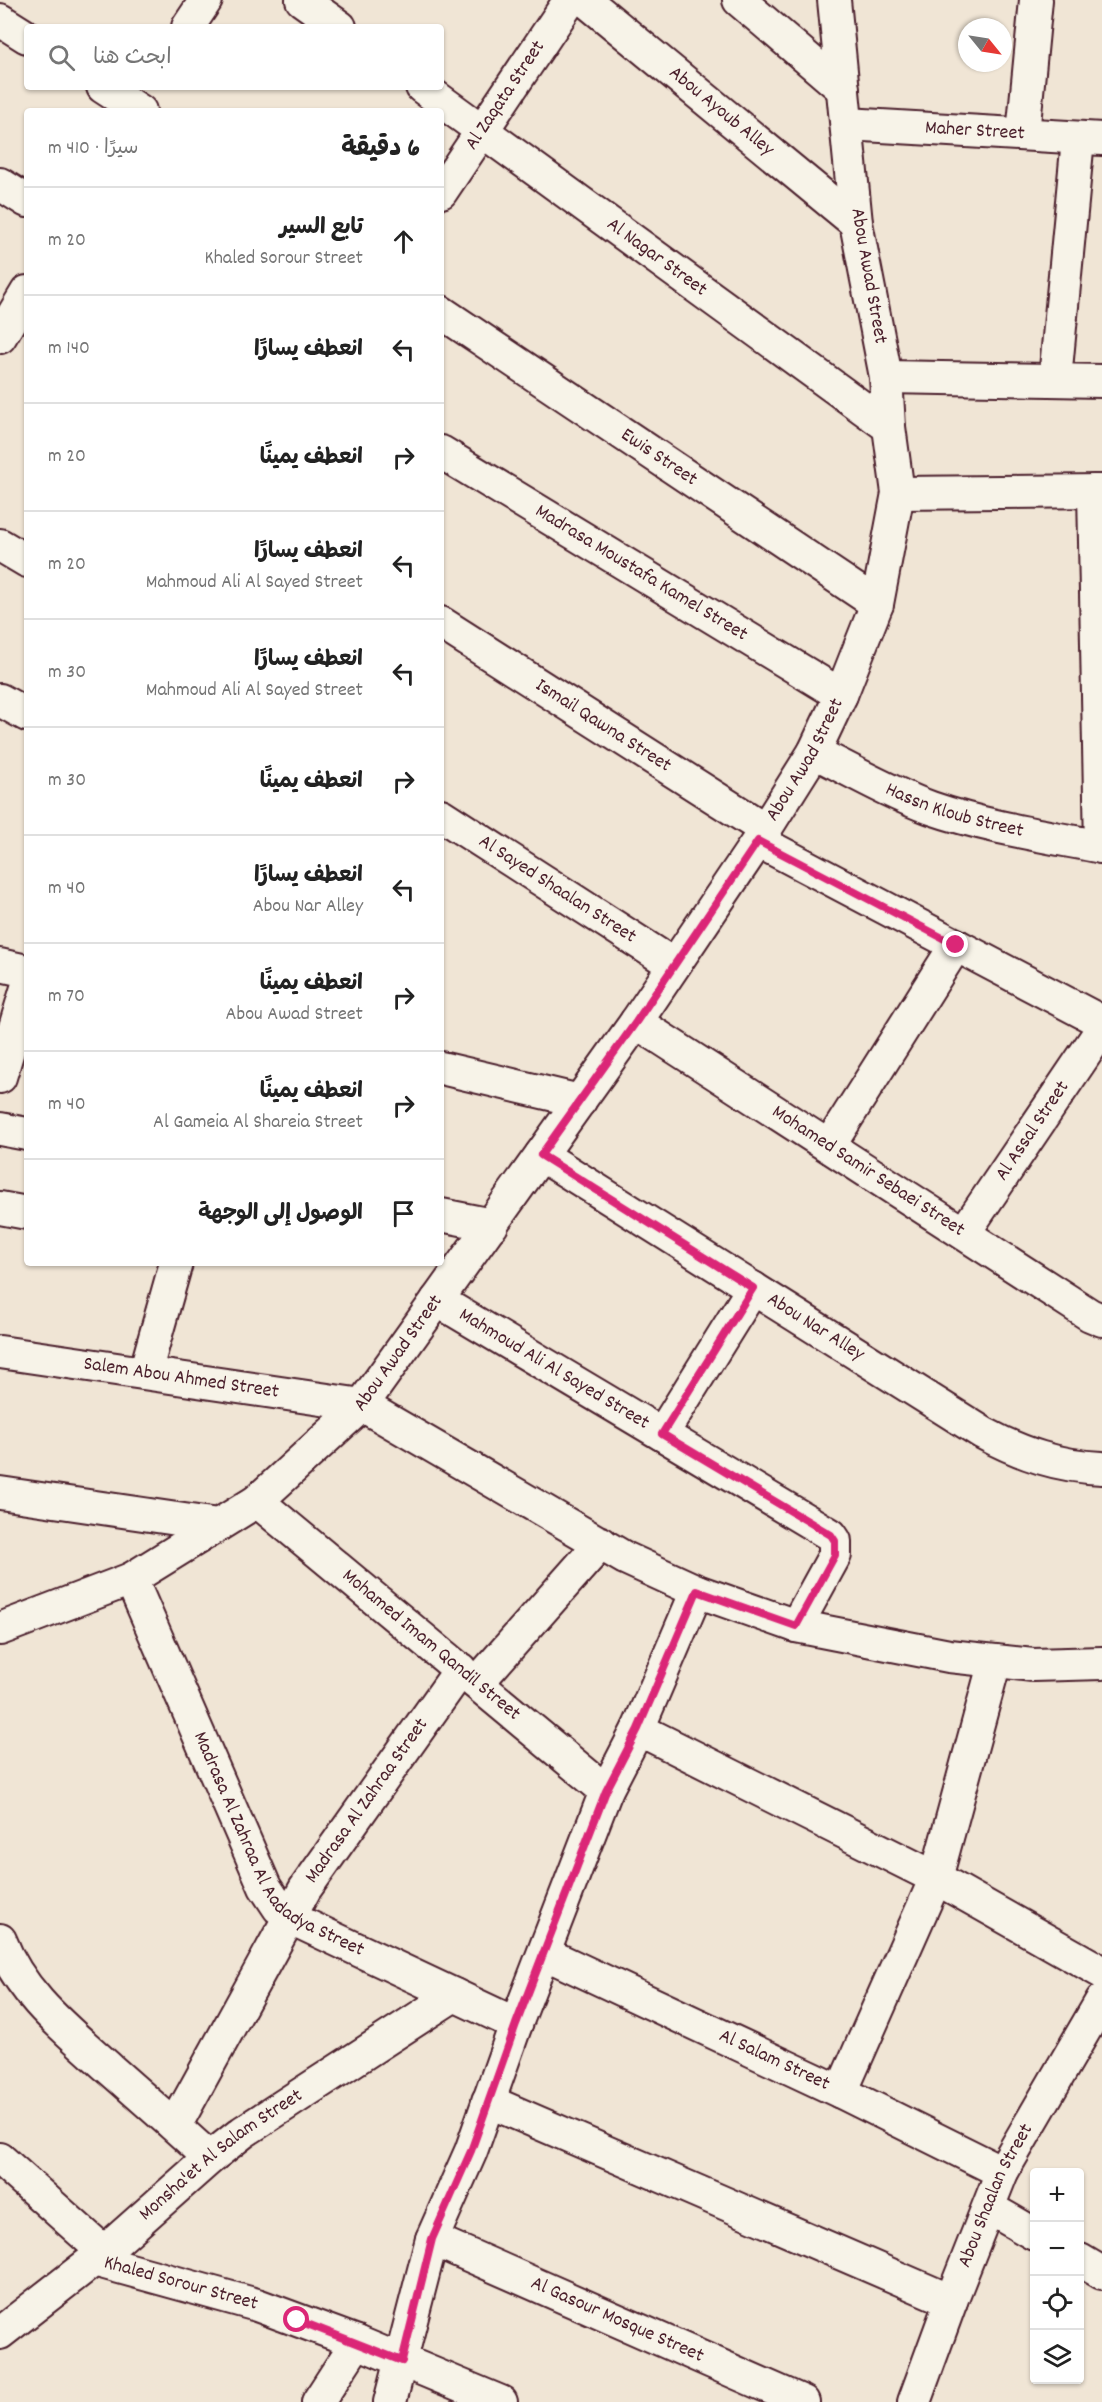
<!DOCTYPE html>
<html lang="ar">
<meta charset="utf-8">
<style>
:root{--surface:#fff;--page:#f6f6f6;--text:#222;--muted:#767676;--line:#e0e0e0}
body{margin:0;font-family:Dekko,"Playpen Sans Arabic",sans-serif;background:var(--page);color:var(--text);direction:rtl}
.controls{position:absolute;right:18px;bottom:18px;display:grid;overflow:hidden;border-radius:6px;box-shadow:0 2px 4px #0004}
.controls button{width:54px;height:54px;display:grid;place-items:center;padding:0;border:0;border-bottom:2px solid var(--line);background:var(--surface);color:var(--text);font:30px sans-serif}
.compass{position:absolute;left:958px;top:18px;width:54px;height:54px;border-radius:50%;background:var(--surface);box-shadow:0 2px 4px #0004;rotate:120deg}
.stop{position:absolute;width:18px;height:18px;margin:-14px;border:4px solid #db2777;border-radius:50%;background:#fff}
.stop.end{background:#db2777;border-color:#fff;box-shadow:0 2px 6px #0008}
.list{margin:0;padding:0;list-style:none}
h2{display:flex;justify-content:space-between;align-items:center;height:78px;margin:0;padding:0 24px;font-size:26px}
h2 small{font-size:20px;font-weight:400;color:var(--muted)}
.list li{display:grid;grid-template-columns:39px 1fr auto;gap:18px;align-items:center;box-sizing:border-box;height:108px;padding:0 24px;border-top:2px solid var(--line)}
.list b{display:block;font-size:22px;white-space:nowrap}
.list p{margin:0;font-size:20px;white-space:nowrap;color:var(--muted)}
.list em{font-size:20px;font-style:normal;color:var(--muted)}
.icon{flex:none;width:33px;height:33px;fill:none;stroke:currentColor;stroke-width:2;stroke-linecap:round;stroke-linejoin:round}
.map{position:relative;flex:none;width:1102px;height:2402px;overflow:hidden;direction:ltr}
.search{position:absolute;background:var(--surface);box-shadow:0 2px 4px #0004;left:24px;top:24px;width:420px;height:66px;display:flex;align-items:center;gap:15px;box-sizing:border-box;padding:0 21px;border-radius:6px;color:var(--muted);font-size:22px}
.panel{position:absolute;background:var(--surface);box-shadow:0 2px 4px #0004;left:24px;top:108px;width:420px;height:1158px;border-radius:6px;direction:rtl}
.map>svg:first-child{display:block}
.lines{fill:none;stroke-linecap:round;stroke-linejoin:round}
.street-casing{stroke:#4a1f2b;stroke-width:36}
.street{stroke:#f7f3e8;stroke-width:32}
.route{stroke:#db2777;stroke-width:8}
.labels{text-anchor:middle;dominant-baseline:central;stroke-width:5;stroke-linejoin:round;paint-order:stroke}
.street-label{font-size:20px;fill:#4a1f2b;stroke:#f7f3e8}
</style>
<div class="map">
<svg width="1102" height="2402" viewBox="0 0 1102 2402">
<rect width="100%" height="100%" fill="#f0e5d5"/>
<filter id="ink" filterUnits="userSpaceOnUse"><feTurbulence type="fractalNoise" baseFrequency=".0167" numOctaves="2"/><feDisplacementMap in="SourceGraphic" scale="12" xChannelSelector="R" yChannelSelector="G"/><feConvolveMatrix kernelMatrix="1 2 1 2 8 2 1 2 1" color-interpolation-filters="sRGB"/></filter>
<g filter="url(#ink)">
<g class="lines">
<g class="street-casing">
<g id="street">
<polyline points="302,0 340,27"/>
<path id="s1" d="M585,0L856,223"/>
<polyline points="739,0 843,89"/>
<polyline points="0,20 27,37"/>
<polyline points="188,27 206,0"/>
<polyline points="103,87 140,111"/>
<path id="s2" d="M422,87L889,427"/>
<path id="s3" d="M847,124L1102,139"/>
<polyline points="1023,134 1036,0"/>
<polyline points="0,184 27,201"/>
<path id="s4" d="M441,192L570,0"/>
<path id="s5" d="M441,312L877,604"/>
<polyline points="0,337 27,292"/>
<polyline points="886,377 1102,381"/>
<polyline points="1055,379 1078,139"/>
<path id="s6" d="M441,452L841,695"/>
<polyline points="1094,491 1101,847"/>
<polyline points="898,493 1102,491"/>
<polyline points="0,545 27,561"/>
<path id="s7" d="M441,623L766,830"/>
<polyline points="0,700 27,715"/>
<path id="s8" d="M814,752C852,771 890,793 931,808C986,827 1045,836 1102,847"/>
<path id="s9" d="M441,815L674,965"/>
<polyline points="758,841 1102,1022"/>
<polyline points="0,965 27,971"/>
<path id="s10" d="M636,1022L1090,1315L1102,1320"/>
<polyline points="441,1068 580,1101"/>
<polyline points="0,1077 27,988"/>
<polyline points="0,1129 27,1134"/>
<polyline points="829,1146 956,945"/>
<path id="s11" d="M541,1155L983,1433C1022,1454 1058,1466 1102,1468"/>
<polyline points="0,1208 27,1213"/>
<polyline points="441,1215 492,1225"/>
<path id="s12" d="M964,1233L1102,1029"/>
<path id="s13" d="M437,1300L831,1535L835,1541V1555L796,1626"/>
<path id="s14" d="M0,1352L362,1405L625,1558L697,1591L796,1626L949,1656L1033,1665L1102,1663"/>
<polyline points="145,1373 176,1263"/>
<polyline points="662,1434 753,1288"/>
<polyline points="0,1493 218,1525"/>
<path id="s15" d="M257,1501L606,1791"/>
<path id="s16" d="M131,1579L265,1887L279,1908L299,1922L516,2024"/>
<path id="s17" d="M0,1629L131,1579L257,1501L362,1405L636,1022L758,841L814,752L841,695L877,604L898,493L889,427L886,377L856,223L834,0"/>
<polyline points="477,1683 601,1543"/>
<polyline points="638,1729 936,1878 1102,1972"/>
<path d="M0,1940C21,1995 67,2030 110,2069C143,2098 177,2128 210,2158"/>
<path id="s18" d="M544,1953L841,2092L1002,2172"/>
<polyline points="841,2092 936,1878 995,1661"/>
<polyline points="488,2101 951,2301"/>
<path id="s19" d="M175,2126L305,1889L461,1669"/>
<polyline points="0,2159 104,2252"/>
<polyline points="989,2208 1034,2234"/>
<path id="s20" d="M432,2239L803,2402"/>
<path id="s21" d="M94,2260L257,2305L357,2342L501,2402"/>
<polyline points="1080,2260 1102,2273"/>
<path id="s22" d="M0,2333L104,2252L210,2158L243,2132L454,1995"/>
<polyline points="318,2402 357,2342"/>
<polyline points="390,2402 432,2239 471,2151 516,2024 606,1791 638,1729 697,1591"/>
<path id="s23" d="M914,2402L951,2301L1002,2172L1102,2000"/>
</g>
</g>
<use href="#street" class="street"/>
</g>
</g>
<g class="lines" filter="url(#ink)">
<polyline class="route" points="297,2320 402,2361 432,2239 471,2151 516,2024 606,1791 638,1729 697,1591 796,1626 835,1555 835,1541 831,1535 662,1434 753,1288 541,1155 636,1022 758,841 956,945"/>
</g>
<g class="labels">
<g class="street-label">
<text stroke="none"><textPath href="#s4" startOffset="116">Al Zaqata Street</textPath></text>
<text stroke="none"><textPath href="#s1" startOffset="176">Abou Ayoub Alley</textPath></text>
<text stroke="none"><textPath href="#s3" startOffset="128">Maher Street</textPath></text>
<text stroke="none"><textPath href="#s2" startOffset="290">Al Nagar Street</textPath></text>
<text transform="translate(868 276) rotate(80)">Abou Awad Street</text>
<text stroke="none"><textPath href="#s5" startOffset="262">Ewis Street</textPath></text>
<text stroke="none"><textPath href="#s6" startOffset="234">Madrasa Moustafa Kamel Street</textPath></text>
<text stroke="none"><textPath href="#s7" startOffset="192">Ismail Qawna Street</textPath></text>
<text stroke="none"><textPath href="#s17" startOffset="1214">Abou Awad Street</textPath></text>
<text stroke="none"><textPath href="#s8" startOffset="153">Hassn Kloub Street</textPath></text>
<text stroke="none"><textPath href="#s9" startOffset="138">Al Sayed Shaalan Street</textPath></text>
<text stroke="none"><textPath href="#s12" startOffset="123">Al Assal Street</textPath></text>
<text stroke="none"><textPath href="#s10" startOffset="276">Mohamed Samir Sebaei Street</textPath></text>
<text stroke="none"><textPath href="#s11" startOffset="324">Abou Nar Alley</textPath></text>
<text stroke="none"><textPath href="#s17" startOffset="494">Abou Awad Street</textPath></text>
<text stroke="none"><textPath href="#s13" startOffset="136">Mahmoud Ali Al Sayed Street</textPath></text>
<text stroke="none"><textPath href="#s14" startOffset="183">Salem Abou Ahmed Street</textPath></text>
<text stroke="none"><textPath href="#s15" startOffset="226">Mohamed Imam Qandil Street</textPath></text>
<text stroke="none"><textPath href="#s19" startOffset="378">Madrasa Al Zahraa Street</textPath></text>
<text stroke="none"><textPath href="#s16" startOffset="312">Madrasa Al Zahraa Al Aadadya Street</textPath></text>
<text stroke="none"><textPath href="#s18" startOffset="254">Al Salam Street</textPath></text>
<text stroke="none"><textPath href="#s22" startOffset="284">Monsha'et Al Salam Street</textPath></text>
<text stroke="none"><textPath href="#s23" startOffset="222">Abou Shaalan Street</textPath></text>
<text stroke="none"><textPath href="#s21" startOffset="90">Khaled Sorour Street</textPath></text>
<text stroke="none"><textPath href="#s20" startOffset="202">Al Gasour Mosque Street</textPath></text>
</g>
</g>
</svg>
<div class="controls">
<button>+</button>
<button>−</button>
<button><svg class="icon" aria-label="locate" viewBox="0 0 24 24"><circle cx="12" cy="12" r="6"/><path d="M12 2v4M12 18v4M2 12h4M18 12h4"/></svg></button>
<button><svg class="icon" aria-label="layers" viewBox="0 0 24 24"><path d="M12 4l9 5-9 5-9-5zM3 14l9 5 9-5"/></svg></button>
</div>
<svg class="compass" viewBox="-18 -18 36 36"><path d="M0-13l5 13h-10z" fill="#e53935"/><path d="M0 13l5-13h-10z" fill="#767676"/></svg>
<div class="stop" style="left:297px;top:2320px"></div>
<div class="stop end" style="left:956px;top:945px"></div>
<div class="search"><svg class="icon" aria-label="search" viewBox="0 0 24 24"><circle cx="10" cy="10" r="6"/><path d="M15 15l6 6"/></svg>ابحث هنا</div>
<section class="panel">
<h2>6 دقيقة<small>سيرًا · 410 m</small></h2>
<ul class="list">
<li><svg class="icon" aria-label="ahead" viewBox="0 0 24 24"><path d="M12 20V5M6 11l6-6 6 6"/></svg><div><b>تابع السير</b><p>Khaled Sorour Street</p></div><em>20 m</em></li>
<li><svg class="icon" aria-label="left" viewBox="0 0 24 24"><path d="M17 20v-9H6M10 6l-5 5 5 5"/></svg><div><b>انعطف يسارًا</b></div><em>140 m</em></li>
<li><svg class="icon" aria-label="right" viewBox="0 0 24 24"><path d="M7 20v-9h11M14 6l5 5-5 5"/></svg><div><b>انعطف يمينًا</b></div><em>20 m</em></li>
<li><svg class="icon" aria-label="left" viewBox="0 0 24 24"><path d="M17 20v-9H6M10 6l-5 5 5 5"/></svg><div><b>انعطف يسارًا</b><p>Mahmoud Ali Al Sayed Street</p></div><em>20 m</em></li>
<li><svg class="icon" aria-label="left" viewBox="0 0 24 24"><path d="M17 20v-9H6M10 6l-5 5 5 5"/></svg><div><b>انعطف يسارًا</b><p>Mahmoud Ali Al Sayed Street</p></div><em>30 m</em></li>
<li><svg class="icon" aria-label="right" viewBox="0 0 24 24"><path d="M7 20v-9h11M14 6l5 5-5 5"/></svg><div><b>انعطف يمينًا</b></div><em>30 m</em></li>
<li><svg class="icon" aria-label="left" viewBox="0 0 24 24"><path d="M17 20v-9H6M10 6l-5 5 5 5"/></svg><div><b>انعطف يسارًا</b><p>Abou Nar Alley</p></div><em>40 m</em></li>
<li><svg class="icon" aria-label="right" viewBox="0 0 24 24"><path d="M7 20v-9h11M14 6l5 5-5 5"/></svg><div><b>انعطف يمينًا</b><p>Abou Awad Street</p></div><em>70 m</em></li>
<li><svg class="icon" aria-label="right" viewBox="0 0 24 24"><path d="M7 20v-9h11M14 6l5 5-5 5"/></svg><div><b>انعطف يمينًا</b><p>Al Gameia Al Shareia Street</p></div><em>40 m</em></li>
<li><svg class="icon" aria-label="arrive" viewBox="0 0 24 24"><path d="M6 21V4h12l-3 4 3 4H6"/></svg><div><b>الوصول إلى الوجهة</b></div></li>
</ul>
</section>
</div>
